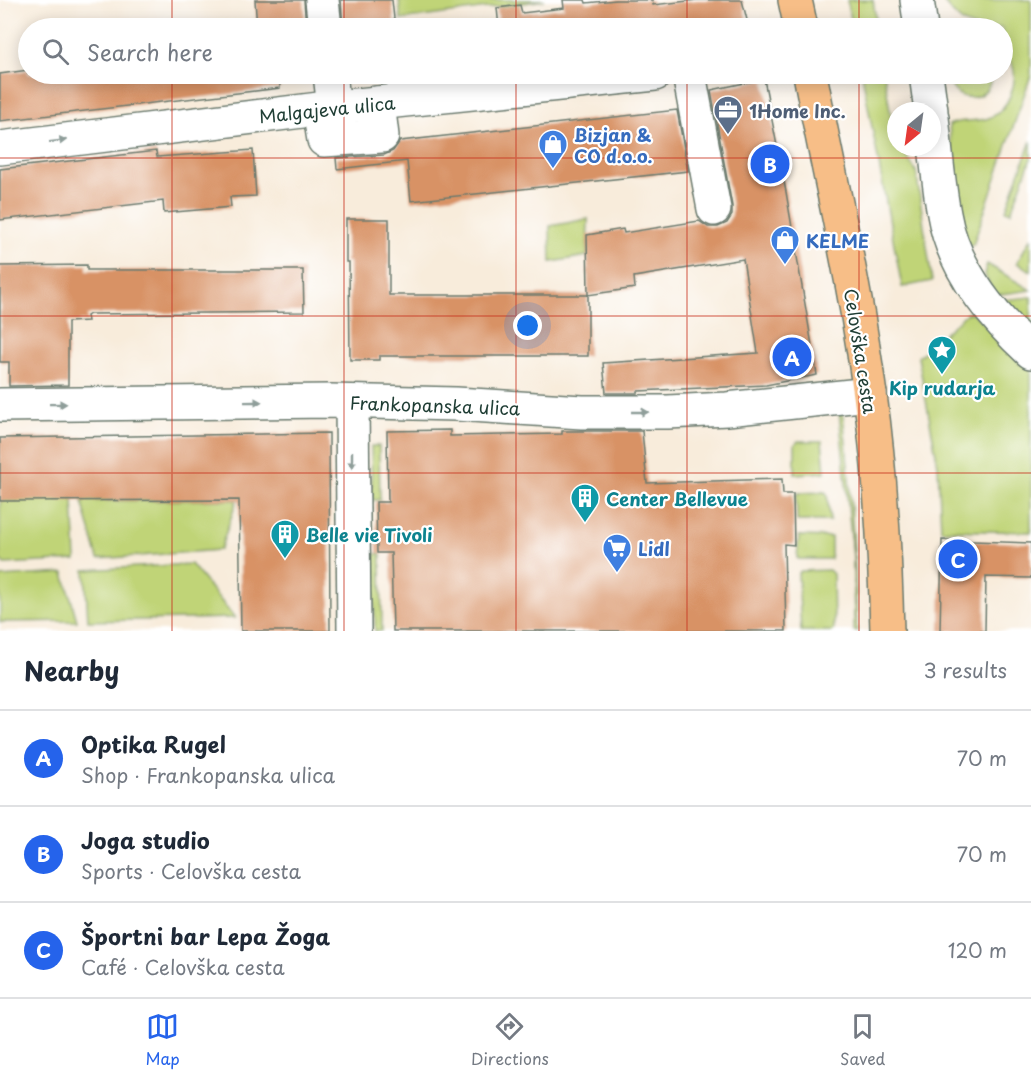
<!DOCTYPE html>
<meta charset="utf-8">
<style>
:root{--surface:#fff;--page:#f2f2f3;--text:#1f2937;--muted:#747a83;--line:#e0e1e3;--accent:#2563eb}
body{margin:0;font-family:"Playpen Sans",sans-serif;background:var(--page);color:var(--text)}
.compass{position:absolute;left:887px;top:102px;width:54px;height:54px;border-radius:50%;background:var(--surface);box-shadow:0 3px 15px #0003;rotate:209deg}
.you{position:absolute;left:528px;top:326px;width:21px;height:21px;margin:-15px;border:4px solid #fff;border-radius:50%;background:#1a73e8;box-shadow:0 0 0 9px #1a73e833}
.badge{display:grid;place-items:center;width:39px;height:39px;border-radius:50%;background:var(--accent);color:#fff;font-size:20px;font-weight:700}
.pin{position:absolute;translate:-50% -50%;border:3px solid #fff;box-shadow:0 2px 6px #0006}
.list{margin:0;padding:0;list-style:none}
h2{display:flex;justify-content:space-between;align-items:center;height:78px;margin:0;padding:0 24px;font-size:26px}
h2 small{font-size:20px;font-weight:400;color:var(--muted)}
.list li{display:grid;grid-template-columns:39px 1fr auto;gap:18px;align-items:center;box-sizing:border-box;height:96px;padding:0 24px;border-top:2px solid var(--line)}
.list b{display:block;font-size:22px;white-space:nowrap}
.list p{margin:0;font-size:20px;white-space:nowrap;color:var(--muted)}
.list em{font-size:20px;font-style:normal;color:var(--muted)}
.icon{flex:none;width:33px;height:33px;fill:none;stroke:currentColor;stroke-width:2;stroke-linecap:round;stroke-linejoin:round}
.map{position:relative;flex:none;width:1031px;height:631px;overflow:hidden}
.search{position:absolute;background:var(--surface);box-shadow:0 3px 15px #0003;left:18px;right:18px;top:18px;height:66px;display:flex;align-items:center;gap:15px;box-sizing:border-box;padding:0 21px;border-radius:33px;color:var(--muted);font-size:22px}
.sheet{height:366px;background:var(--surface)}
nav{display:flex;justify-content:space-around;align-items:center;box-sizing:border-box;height:84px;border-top:2px solid var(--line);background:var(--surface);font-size:16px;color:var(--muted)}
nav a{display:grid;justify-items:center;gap:3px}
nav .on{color:var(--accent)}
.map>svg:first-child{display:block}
.green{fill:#c0d477;stroke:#708856;stroke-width:1.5}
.building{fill:#d89265}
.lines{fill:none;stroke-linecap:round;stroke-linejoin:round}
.minor-casing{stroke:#6b7a6e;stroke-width:36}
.major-casing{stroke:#6b7a6e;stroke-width:36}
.minor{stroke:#fff;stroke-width:33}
.major{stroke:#f7be87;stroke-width:33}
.oneway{fill:#8f9e9a}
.grid{fill:none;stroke:#c8321e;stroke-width:1.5;stroke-opacity:0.55}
.labels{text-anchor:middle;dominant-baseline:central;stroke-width:4.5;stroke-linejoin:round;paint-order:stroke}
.street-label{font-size:18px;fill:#1f3d34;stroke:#fff}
.service-label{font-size:18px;font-weight:bold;fill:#4e5e75;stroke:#fff;text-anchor:start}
.shop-label{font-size:18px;font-weight:bold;fill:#366cbe;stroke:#fff;text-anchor:start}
.culture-label{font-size:18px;font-weight:bold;fill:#0d838f;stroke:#fff;text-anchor:start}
</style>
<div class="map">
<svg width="1031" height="631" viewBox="0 0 1031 631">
<rect width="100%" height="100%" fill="#fff"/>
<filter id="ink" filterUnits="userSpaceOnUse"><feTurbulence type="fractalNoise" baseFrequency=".0167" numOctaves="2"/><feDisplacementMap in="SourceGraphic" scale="12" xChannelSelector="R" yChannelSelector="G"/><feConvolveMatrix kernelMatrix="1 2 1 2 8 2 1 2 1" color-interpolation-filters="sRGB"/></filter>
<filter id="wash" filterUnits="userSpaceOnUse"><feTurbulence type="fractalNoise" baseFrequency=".008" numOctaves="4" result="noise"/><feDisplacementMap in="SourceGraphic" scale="24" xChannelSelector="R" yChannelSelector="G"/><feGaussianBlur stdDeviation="1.35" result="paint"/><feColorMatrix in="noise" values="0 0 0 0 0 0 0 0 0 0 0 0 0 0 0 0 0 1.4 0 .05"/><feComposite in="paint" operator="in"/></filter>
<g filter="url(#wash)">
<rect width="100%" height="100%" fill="#f8ecdb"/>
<g class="green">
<polygon points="399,0 545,0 401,20"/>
<polygon points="847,0 873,0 877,28 853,28"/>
<path d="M942,0H1031V75L973,245L961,249L949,125C962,118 976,123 989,118C1009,110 1019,82 1012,63C1010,57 1004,52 1003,47C1001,42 1003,34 1002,28C967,28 965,29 942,0Z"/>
<polygon points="862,74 884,74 896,147 901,147 916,171 932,281 902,287"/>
<path d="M949,74H991C992,105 948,105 949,74Z"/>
<polygon points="1031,141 1031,158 1011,212 1006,210"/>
<polygon points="588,219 587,256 551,262 550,226"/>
<polygon points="1031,237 1031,271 1017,263"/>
<polygon points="987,264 1031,290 995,295 984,274"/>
<polygon points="1031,297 1031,331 1001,300"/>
<polygon points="967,313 973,313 1031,367 1031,532 941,530 938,465 918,357"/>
<path d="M839,411L843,414C851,486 855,558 857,631H854L853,557Z"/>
<polygon points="798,441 822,441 825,472 795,474 795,444"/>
<polygon points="371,446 379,446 380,500 372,500"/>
<polygon points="825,492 827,494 830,521 797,521 796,495 798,493"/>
<polygon points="73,500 76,560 5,564 0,560 0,501"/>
<polygon points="237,500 220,550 98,559 82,501"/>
<polygon points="799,536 831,537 831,559 799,559 797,558"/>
<polygon points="373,554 381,554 382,631 375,631"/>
<polygon points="191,564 235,618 88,621 85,570"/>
<polygon points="829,570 833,574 834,629 832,631 801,631 798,573 801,571"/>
<polygon points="64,573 77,621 0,622 0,577"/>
</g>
<g id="blocks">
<g class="building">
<polygon points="255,0 304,0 306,28 257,28"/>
<polygon points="341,0 392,0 395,28 343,28"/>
<polygon points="563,0 585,0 586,3 616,0 652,0 653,5 697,0 742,0 749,28 499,28 497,8 520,5 522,13 564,8"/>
<polygon points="28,70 28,74 279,74 280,88 0,121 0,74"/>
<polygon points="764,79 786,192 817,375 766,385 638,391 638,393 606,393 603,363 758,353 743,259 634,277 635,288 588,295 587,235 623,229 624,233 699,221 708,227 718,227 727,223 732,215 732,206 711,90"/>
<polygon points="677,110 688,171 411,201 407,161 337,169 336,158 384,155 393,151 400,141"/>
<polygon points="253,150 256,196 230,197 231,207 164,213 163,201 0,220 0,169 156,151 157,157"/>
<polygon points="346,219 389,219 389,295 588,295 588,356 379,356 379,360 350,360 349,262 346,262"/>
<polygon points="87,265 87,270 303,270 304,312 90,314 87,316 88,321 68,322 68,385 9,386 9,362 0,362 0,266"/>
<polygon points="450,430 450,436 562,434 562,431 642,431 647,483 782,479 783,494 793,494 794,545 784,544 786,631 393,631 391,553 377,553 376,502 388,502 387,431"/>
<polygon points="329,433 330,631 241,631 239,500 0,501 0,438"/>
<polygon points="942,540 1031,543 1031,578 986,577 985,631 940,631"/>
</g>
</g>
</g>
<g filter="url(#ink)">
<use href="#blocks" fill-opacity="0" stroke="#6b7a6e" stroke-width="1.5"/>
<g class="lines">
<g class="minor-casing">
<g id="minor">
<polyline points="322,0 325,28"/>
<polyline points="917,0 921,28"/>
<polyline points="330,74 334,108"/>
<polyline points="689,74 714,209"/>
<polyline points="926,74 931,111"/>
<polyline points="319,109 324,140 382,136 378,103"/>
<path d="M932,118C936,150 938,182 944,214C953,268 992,316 1031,352"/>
<polyline points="0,148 319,109 655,74"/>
<polyline points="352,402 354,631"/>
<polyline points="0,405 330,401 456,404 582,412 668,412 727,409 870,394"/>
</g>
</g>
<g class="major-casing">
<g id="major">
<polyline points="795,0 801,28"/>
<path d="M810,74C830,180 856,287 870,395C881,474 885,552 887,631"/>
</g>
</g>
<use href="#minor" class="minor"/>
<use href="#major" class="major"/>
</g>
<defs><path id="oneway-solid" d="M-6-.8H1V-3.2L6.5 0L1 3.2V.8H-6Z" transform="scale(1.5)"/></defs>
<g class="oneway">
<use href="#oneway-solid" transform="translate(58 141) rotate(-7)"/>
<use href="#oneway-solid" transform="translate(253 402) rotate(-1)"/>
<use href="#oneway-solid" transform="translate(58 404) rotate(-1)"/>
<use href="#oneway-solid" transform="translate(640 412)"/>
<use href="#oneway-solid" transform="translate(352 460) rotate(90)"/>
</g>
</g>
<path class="grid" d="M172,0V28M344,0V28M516,0V28M687,0V28M859,0V28M172,74V631M344,74V631M516,74V631M687,74V631M859,74V631M0,158H1031M0,316H1031M0,473H1031"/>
<defs>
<g id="office-pin" transform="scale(1.5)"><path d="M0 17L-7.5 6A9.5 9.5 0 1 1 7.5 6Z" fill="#5c6f8a" stroke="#fff"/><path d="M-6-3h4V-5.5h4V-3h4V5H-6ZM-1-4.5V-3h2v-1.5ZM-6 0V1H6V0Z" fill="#fff"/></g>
<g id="shop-pin" transform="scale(1.5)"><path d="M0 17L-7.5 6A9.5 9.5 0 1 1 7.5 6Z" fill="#3f7fe0" stroke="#fff"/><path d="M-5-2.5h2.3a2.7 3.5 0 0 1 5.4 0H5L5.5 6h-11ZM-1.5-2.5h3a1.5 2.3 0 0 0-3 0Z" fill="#fff"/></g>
<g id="sight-pin" transform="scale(1.5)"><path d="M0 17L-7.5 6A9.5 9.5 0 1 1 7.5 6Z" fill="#0f9aa8" stroke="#fff"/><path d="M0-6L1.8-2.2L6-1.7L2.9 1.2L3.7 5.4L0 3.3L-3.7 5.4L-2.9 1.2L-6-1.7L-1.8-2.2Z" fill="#fff"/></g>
<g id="building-pin" transform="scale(1.5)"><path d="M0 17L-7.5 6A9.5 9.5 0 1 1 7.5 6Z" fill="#0f9aa8" stroke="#fff"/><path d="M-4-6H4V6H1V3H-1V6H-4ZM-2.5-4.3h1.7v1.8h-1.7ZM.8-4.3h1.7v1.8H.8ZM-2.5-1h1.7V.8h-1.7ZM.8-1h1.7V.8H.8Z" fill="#fff"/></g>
<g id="supermarket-pin" transform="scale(1.5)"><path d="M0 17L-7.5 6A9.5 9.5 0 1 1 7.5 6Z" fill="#3f7fe0" stroke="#fff"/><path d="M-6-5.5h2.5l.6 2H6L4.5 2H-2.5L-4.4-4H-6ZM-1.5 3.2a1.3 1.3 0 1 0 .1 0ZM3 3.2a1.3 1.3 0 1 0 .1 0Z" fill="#fff"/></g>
</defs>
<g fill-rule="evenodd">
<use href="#office-pin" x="728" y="110"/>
<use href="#shop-pin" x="553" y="144"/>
<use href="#shop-pin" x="785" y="240"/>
<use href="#sight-pin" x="942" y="350"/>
<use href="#building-pin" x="585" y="498"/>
<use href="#building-pin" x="285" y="534"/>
<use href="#supermarket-pin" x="617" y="548"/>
</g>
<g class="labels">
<g class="street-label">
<text transform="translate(327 109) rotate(-6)">Malgajeva ulica</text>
<text transform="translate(861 351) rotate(81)">Celovška cesta</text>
<text transform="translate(435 405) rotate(2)">Frankopanska ulica</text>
</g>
<g class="service-label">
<text x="749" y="110">1Home Inc.</text>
</g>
<g class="shop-label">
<text x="574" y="134">Bizjan &amp;<tspan x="574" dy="21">CO d.o.o.</tspan></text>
<text x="806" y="240">KELME</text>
<text x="638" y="548">Lidl</text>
</g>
<g class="culture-label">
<text x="942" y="387" text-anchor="middle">Kip rudarja</text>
<text x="606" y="498">Center Bellevue</text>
<text x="306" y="534">Belle vie Tivoli</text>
</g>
</g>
</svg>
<svg class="compass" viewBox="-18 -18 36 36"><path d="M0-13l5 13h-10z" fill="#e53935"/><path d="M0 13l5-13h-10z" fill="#747a83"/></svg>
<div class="you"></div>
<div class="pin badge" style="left:792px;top:357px">A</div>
<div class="pin badge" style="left:770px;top:164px">B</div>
<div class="pin badge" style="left:958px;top:559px">C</div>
<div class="search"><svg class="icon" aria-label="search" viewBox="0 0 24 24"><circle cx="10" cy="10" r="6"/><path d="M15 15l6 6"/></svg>Search here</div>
</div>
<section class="sheet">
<h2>Nearby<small>3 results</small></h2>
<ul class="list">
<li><span class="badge">A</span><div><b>Optika Rugel</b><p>Shop · Frankopanska ulica</p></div><em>70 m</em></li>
<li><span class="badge">B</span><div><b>Joga studio</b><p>Sports · Celovška cesta</p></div><em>70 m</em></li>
<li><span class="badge">C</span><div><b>Športni bar Lepa Žoga</b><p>Café · Celovška cesta</p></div><em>120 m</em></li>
</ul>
</section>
<nav>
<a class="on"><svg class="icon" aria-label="map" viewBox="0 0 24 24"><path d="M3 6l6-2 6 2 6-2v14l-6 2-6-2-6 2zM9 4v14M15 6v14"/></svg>Map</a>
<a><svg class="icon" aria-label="directions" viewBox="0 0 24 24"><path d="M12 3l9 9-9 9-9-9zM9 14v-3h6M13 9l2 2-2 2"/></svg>Directions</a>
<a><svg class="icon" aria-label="saved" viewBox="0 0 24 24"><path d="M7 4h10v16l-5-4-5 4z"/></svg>Saved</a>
</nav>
